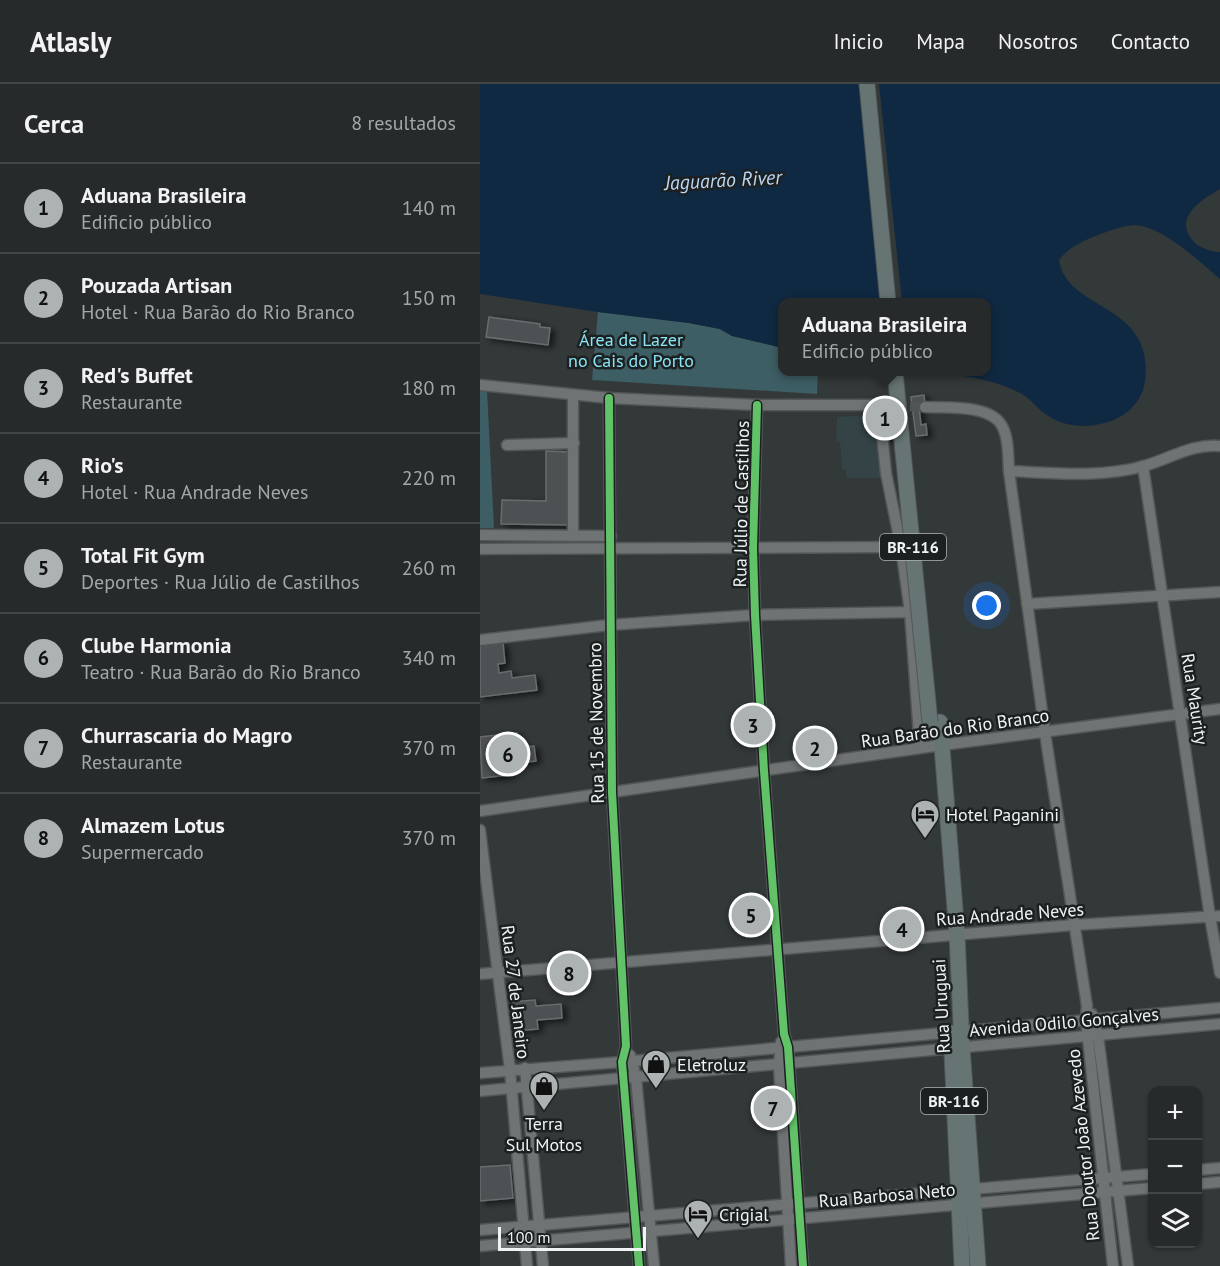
<!DOCTYPE html>
<html lang="es">
<meta charset="utf-8">
<style>
:root{--surface:#262a2b;--page:#323637;--text:#f1f3f6;--muted:#a4a7a9;--line:#424647;--accent:#adb2b3}
body{margin:0;font-family:"PT Sans",sans-serif;background:var(--page);color:var(--text)}
.controls{position:absolute;right:18px;bottom:18px;display:grid;overflow:hidden;border-radius:12px;box-shadow:0 2px 4px #0004}
.controls button{width:54px;height:54px;display:grid;place-items:center;padding:0;border:0;border-bottom:2px solid var(--line);background:var(--surface);color:var(--text);font:30px sans-serif}
.scale{position:absolute;left:18px;bottom:15px;width:148px;box-sizing:border-box;padding-left:6px;border:3px solid #eef3f4;border-top:0;font-size:16px;line-height:21px;white-space:nowrap;color:#eef3f4;-webkit-text-stroke:4px #1c2021;paint-order:stroke}
.you{position:absolute;left:507px;top:522px;width:21px;height:21px;margin:-15px;border:4px solid #fff;border-radius:50%;background:#1a73e8;box-shadow:0 0 0 9px #1a73e833}
.badge{display:grid;place-items:center;width:39px;height:39px;border-radius:50%;background:var(--accent);color:#111;font-size:20px;font-weight:700}
.pin{position:absolute;translate:-50% -50%;border:3px solid #fff;box-shadow:0 2px 6px #0006}
.popup{position:absolute;left:298px;top:214px;width:213px;height:78px;box-sizing:border-box;display:grid;place-content:center;border-radius:12px;background:var(--surface);filter:drop-shadow(0 2px 4px #0005);font-size:20px;white-space:nowrap;color:var(--muted)}
.popup b{font-size:22px;color:var(--text)}
.popup::after{content:'';position:absolute;left:50%;top:100%;margin-left:-12px;border:12px solid transparent;border-top-color:var(--surface)}
.list{margin:0;padding:0;list-style:none}
h2{display:flex;justify-content:space-between;align-items:center;height:78px;margin:0;padding:0 24px;font-size:26px}
h2 small{font-size:20px;font-weight:400;color:var(--muted)}
.list li{display:grid;grid-template-columns:39px 1fr auto;gap:18px;align-items:center;box-sizing:border-box;height:90px;padding:0 24px;border-top:2px solid var(--line)}
.list b{display:block;font-size:22px;white-space:nowrap}
.list p{margin:0;font-size:20px;white-space:nowrap;color:var(--muted)}
.list em{font-size:20px;font-style:normal;color:var(--muted)}
.icon{flex:none;width:33px;height:33px;fill:none;stroke:currentColor;stroke-width:2;stroke-linecap:round;stroke-linejoin:round}
.map{position:relative;flex:none;width:740px;height:1182px;overflow:hidden}
header{display:flex;align-items:center;gap:36px;box-sizing:border-box;height:84px;padding:0 30px;background:var(--surface);border-bottom:2px solid var(--line)}
header strong{font-size:28px}
nav{display:flex;gap:33px;margin-inline-start:auto;font-size:21px}
main{display:flex}
aside{flex:1;background:var(--surface)}
.map>svg:first-child{display:block}
.built{fill:#344346}
.green{fill:#3d5e64}
.water{fill:#102942}
.pier{fill:#333839}
.building{fill:#4d5152;stroke:#686c6e;stroke-width:1.5;filter:url(#shadow)}
.lines{fill:none;stroke-linecap:round;stroke-linejoin:round}
.minor-tunnel{stroke:#4f5455;stroke-width:10;stroke-dasharray:10 5;stroke-linecap:butt}
.minor-casing{stroke:#525657;stroke-width:13}
.highway-casing{stroke:#525657;stroke-width:17}
.minor{stroke:#6f7374;stroke-width:10}
.highway{stroke:#667574;stroke-width:15}
.highway-bridge-casing{stroke:#525657;stroke-width:17;stroke-linecap:butt}
.highway-bridge{stroke:#667574;stroke-width:15}
.cycleway-casing{stroke:#1c2021;stroke-width:11}
.cycleway{stroke:#61c268;stroke-width:8}
.labels{text-anchor:middle;dominant-baseline:central;stroke-width:5;stroke-linejoin:round;paint-order:stroke}
.shield{fill:#1c2021;stroke:#afb4b5;stroke-width:1.5}
.shield-label{font-size:16px;font-weight:bold;fill:#eef3f4}
.park-label{font-size:18px;fill:#8ae5f6;stroke:#1c2021}
.street-label{font-size:18px;fill:#eef3f4;stroke:#1c2021}
.poi-label{font-size:18px;fill:#eef3f4;stroke:#1c2021;text-anchor:start}
.water-label{font-size:20px;font-style:italic;fill:#b9d6f5;stroke:#1c2021}
</style>
<header>
<strong>Atlasly</strong>
<nav><a>Inicio</a><a>Mapa</a><a>Nosotros</a><a>Contacto</a></nav>
</header>
<main>
<aside>
<h2>Cerca<small>8 resultados</small></h2>
<ul class="list">
<li><span class="badge">1</span><div><b>Aduana Brasileira</b><p>Edificio público</p></div><em>140 m</em></li>
<li><span class="badge">2</span><div><b>Pouzada Artisan</b><p>Hotel · Rua Barão do Rio Branco</p></div><em>150 m</em></li>
<li><span class="badge">3</span><div><b>Red's Buffet</b><p>Restaurante</p></div><em>180 m</em></li>
<li><span class="badge">4</span><div><b>Rio's</b><p>Hotel · Rua Andrade Neves</p></div><em>220 m</em></li>
<li><span class="badge">5</span><div><b>Total Fit Gym</b><p>Deportes · Rua Júlio de Castilhos</p></div><em>260 m</em></li>
<li><span class="badge">6</span><div><b>Clube Harmonia</b><p>Teatro · Rua Barão do Rio Branco</p></div><em>340 m</em></li>
<li><span class="badge">7</span><div><b>Churrascaria do Magro</b><p>Restaurante</p></div><em>370 m</em></li>
<li><span class="badge">8</span><div><b>Almazem Lotus</b><p>Supermercado</p></div><em>370 m</em></li>
</ul>
</aside>
<div class="map">
<svg width="740" height="1182" viewBox="0 0 740 1182">
<defs>
<filter id="shadow"><feDropShadow dx="4.5" dy="2.5" stdDeviation="3" flood-color="#0009"/></filter>
</defs>
<rect width="100%" height="100%" fill="#333839"/>
<polygon class="built" points="395,331 401,394 367,394 365,385 362,385 360,358 356,356 357,333"/>
<g class="green">
<polygon points="118,228 209,239 240,245 252,252 303,264 303,288 338,288 337,310 112,296"/>
<polygon points="0,305 7,306 14,444 0,444"/>
</g>
<path class="water" d="M0,0H740V105C721,116 692,134 714,158C720,164 732,168 740,168V195C720,178 681,141 654,141C641,142 629,147 618,151C603,157 589,163 579,176C587,228 675,218 665,297C663,314 651,328 636,335C616,344 589,345 570,333C559,327 552,316 542,310C511,293 469,289 435,288H507V218H303V264L252,252L240,245L209,239L118,228L0,210Z"/>
<polygon class="pier" points="379,0 399,0 422,218 402,218"/>
<g class="building">
<polygon points="9,233 60,240 60,243 70,244 68,261 6,253"/>
<polygon points="444,311 445,323 439,323 441,341 446,340 447,351 436,352 431,313"/>
<polygon points="412,314 413,325 407,326 409,344 415,343 416,354 404,355 399,315"/>
<polygon points="66,367 90,368 90,441 21,440 22,416 66,417"/>
<polygon points="23,559 25,579 18,580 19,589 31,587 32,594 55,591 57,606 0,613 0,561"/>
<polygon points="37,649 39,664 54,662 56,677 28,680 29,691 2,694 0,653"/>
<polygon points="55,916 56,922 81,920 82,934 57,936 58,945 34,947 32,918"/>
<polygon points="30,1081 33,1114 0,1117 0,1083"/>
</g>
<g class="lines">
<polyline class="minor-tunnel" points="400,321 445,323"/>
<g class="minor-casing">
<g id="minor">
<polyline points="0,301 129,314 277,321 400,321"/>
<polyline points="93,311 93,452"/>
<polyline points="129,314 132,708 146,962 142,978 159,1182"/>
<polyline points="277,321 273,464 275,531 284,687 304,950 308,963 323,1182"/>
<polyline points="399,321 406,389 421,463 430,528 440,664"/>
<path d="M445,323C468,324 513,320 523,344C529,356 528,374 529,387C572,389 622,394 664,382C689,375 713,359 740,362"/>
<polyline points="27,361 94,359"/>
<polyline points="663,382 730,833 740,889"/>
<polyline points="529,387 565,649 607,922 606,936 633,1182"/>
<polyline points="0,451 131,452"/>
<polyline points="0,465 421,463"/>
<polyline points="547,520 740,508"/>
<polyline points="0,556 129,541 275,531 430,528"/>
<polyline points="0,727 462,661 740,625"/>
<polyline points="0,746 30,986 47,1182"/>
<polyline points="0,890 594,841 740,832"/>
<polyline points="612,930 618,952 648,1182"/>
<polyline points="301,958 299,982 311,1182"/>
<polyline points="150,971 156,994 174,1182"/>
<polyline points="45,984 63,1182"/>
<polyline points="0,989 142,978 740,924"/>
<polyline points="0,1007 740,940"/>
<polyline points="718,1086 740,1084"/>
<polyline points="718,1100 740,1098"/>
<polyline points="0,1146 672,1090"/>
<polyline points="0,1162 672,1104"/>
</g>
</g>
<g class="highway-casing">
<g id="highway">
<polyline points="387,0 408,218"/>
<polyline points="460,638 477,850 482,963 498,1182"/>
<polyline points="471,949 482,1182"/>
</g>
</g>
<use href="#minor" class="minor"/>
<use href="#highway" class="highway"/>
<g class="highway-bridge-casing">
<polyline id="highway-bridge" points="415,288 450,638"/>
</g>
<use href="#highway-bridge" class="highway-bridge"/>
<g class="cycleway-casing">
<g id="cycleway">
<polyline points="129,314 132,708 146,962 142,978 159,1182"/>
<polyline points="277,321 273,464 275,531 284,687 304,950 308,963 323,1182"/>
</g>
</g>
<use href="#cycleway" class="cycleway"/>
</g>
<defs>
<g id="hotel-pin" transform="scale(1.5)"><path d="M0 17L-7.5 6A9.5 9.5 0 1 1 7.5 6Z" fill="#adb2b3" stroke="#1c2021"/><path d="M-6-4.5h1.5V1H6V5H4.5V3h-9V5H-6ZM-4 0a1.8 1.8 0 1 1 3.6 0ZM.5 0V-2.5h3Q6-2.5 6 0Z" fill="#111"/></g>
<g id="shop-pin" transform="scale(1.5)"><path d="M0 17L-7.5 6A9.5 9.5 0 1 1 7.5 6Z" fill="#adb2b3" stroke="#1c2021"/><path d="M-5-2.5h2.3a2.7 3.5 0 0 1 5.4 0H5L5.5 6h-11ZM-1.5-2.5h3a1.5 2.3 0 0 0-3 0Z" fill="#111"/></g>
</defs>
<g fill-rule="evenodd">
<use href="#hotel-pin" x="445" y="730"/>
<use href="#shop-pin" x="176" y="980"/>
<use href="#shop-pin" x="64" y="1002"/>
<use href="#hotel-pin" x="218" y="1130"/>
</g>
<g class="labels">
<g class="shield">
<rect x="400" y="450" width="66" height="26" rx="4.5"/>
<rect x="441" y="1004" width="66" height="26" rx="4.5"/>
</g>
<g class="shield-label">
<text x="433" y="463">BR-116</text>
<text x="474" y="1017">BR-116</text>
</g>
<g class="park-label">
<text x="151" y="255">Área de Lazer<tspan x="151" dy="21">no Cais do Porto</tspan></text>
</g>
<g class="street-label">
<text transform="translate(261 420) rotate(-89)">Rua Júlio de Castilhos</text>
<text transform="translate(715 615) rotate(81)">Rua Maurity</text>
<text transform="translate(116 639) rotate(-91)">Rua 15 de Novembro</text>
<text transform="translate(475 644) rotate(-8)">Rua Barão do Rio Branco</text>
<text transform="translate(530 830) rotate(-4)">Rua Andrade Neves</text>
<text transform="translate(36 908) rotate(83)">Rua 27 de Janeiro</text>
<text transform="translate(461 922) rotate(-93)">Rua Uruguai</text>
<text transform="translate(584 938) rotate(-5)">Avenida Odilo Gonçalves</text>
<text transform="translate(603 1061) rotate(-96)">Rua Doutor João Azevedo</text>
<text transform="translate(407 1111) rotate(-5)">Rua Barbosa Neto</text>
</g>
<g class="poi-label">
<text x="466" y="730">Hotel Paganini</text>
<text x="197" y="980">Eletroluz</text>
<text x="64" y="1039" text-anchor="middle">Terra<tspan x="64" dy="21">Sul Motos</tspan></text>
<text x="239" y="1130">Crigial</text>
</g>
<g class="water-label">
<text transform="translate(243 96) rotate(-3)">Jaguarão River</text>
</g>
</g>
</svg>
<div class="controls">
<button>+</button>
<button>−</button>
<button><svg class="icon" aria-label="layers" viewBox="0 0 24 24"><path d="M12 4l9 5-9 5-9-5zM3 14l9 5 9-5"/></svg></button>
</div>
<div class="scale">100 m</div>
<div class="you"></div>
<div class="pin badge" style="left:405px;top:334px">1</div>
<div class="popup"><b>Aduana Brasileira</b>Edificio público</div>
<div class="pin badge" style="left:335px;top:664px">2</div>
<div class="pin badge" style="left:273px;top:641px">3</div>
<div class="pin badge" style="left:422px;top:845px">4</div>
<div class="pin badge" style="left:271px;top:831px">5</div>
<div class="pin badge" style="left:28px;top:670px">6</div>
<div class="pin badge" style="left:293px;top:1024px">7</div>
<div class="pin badge" style="left:89px;top:889px">8</div>
</div>
</main>
